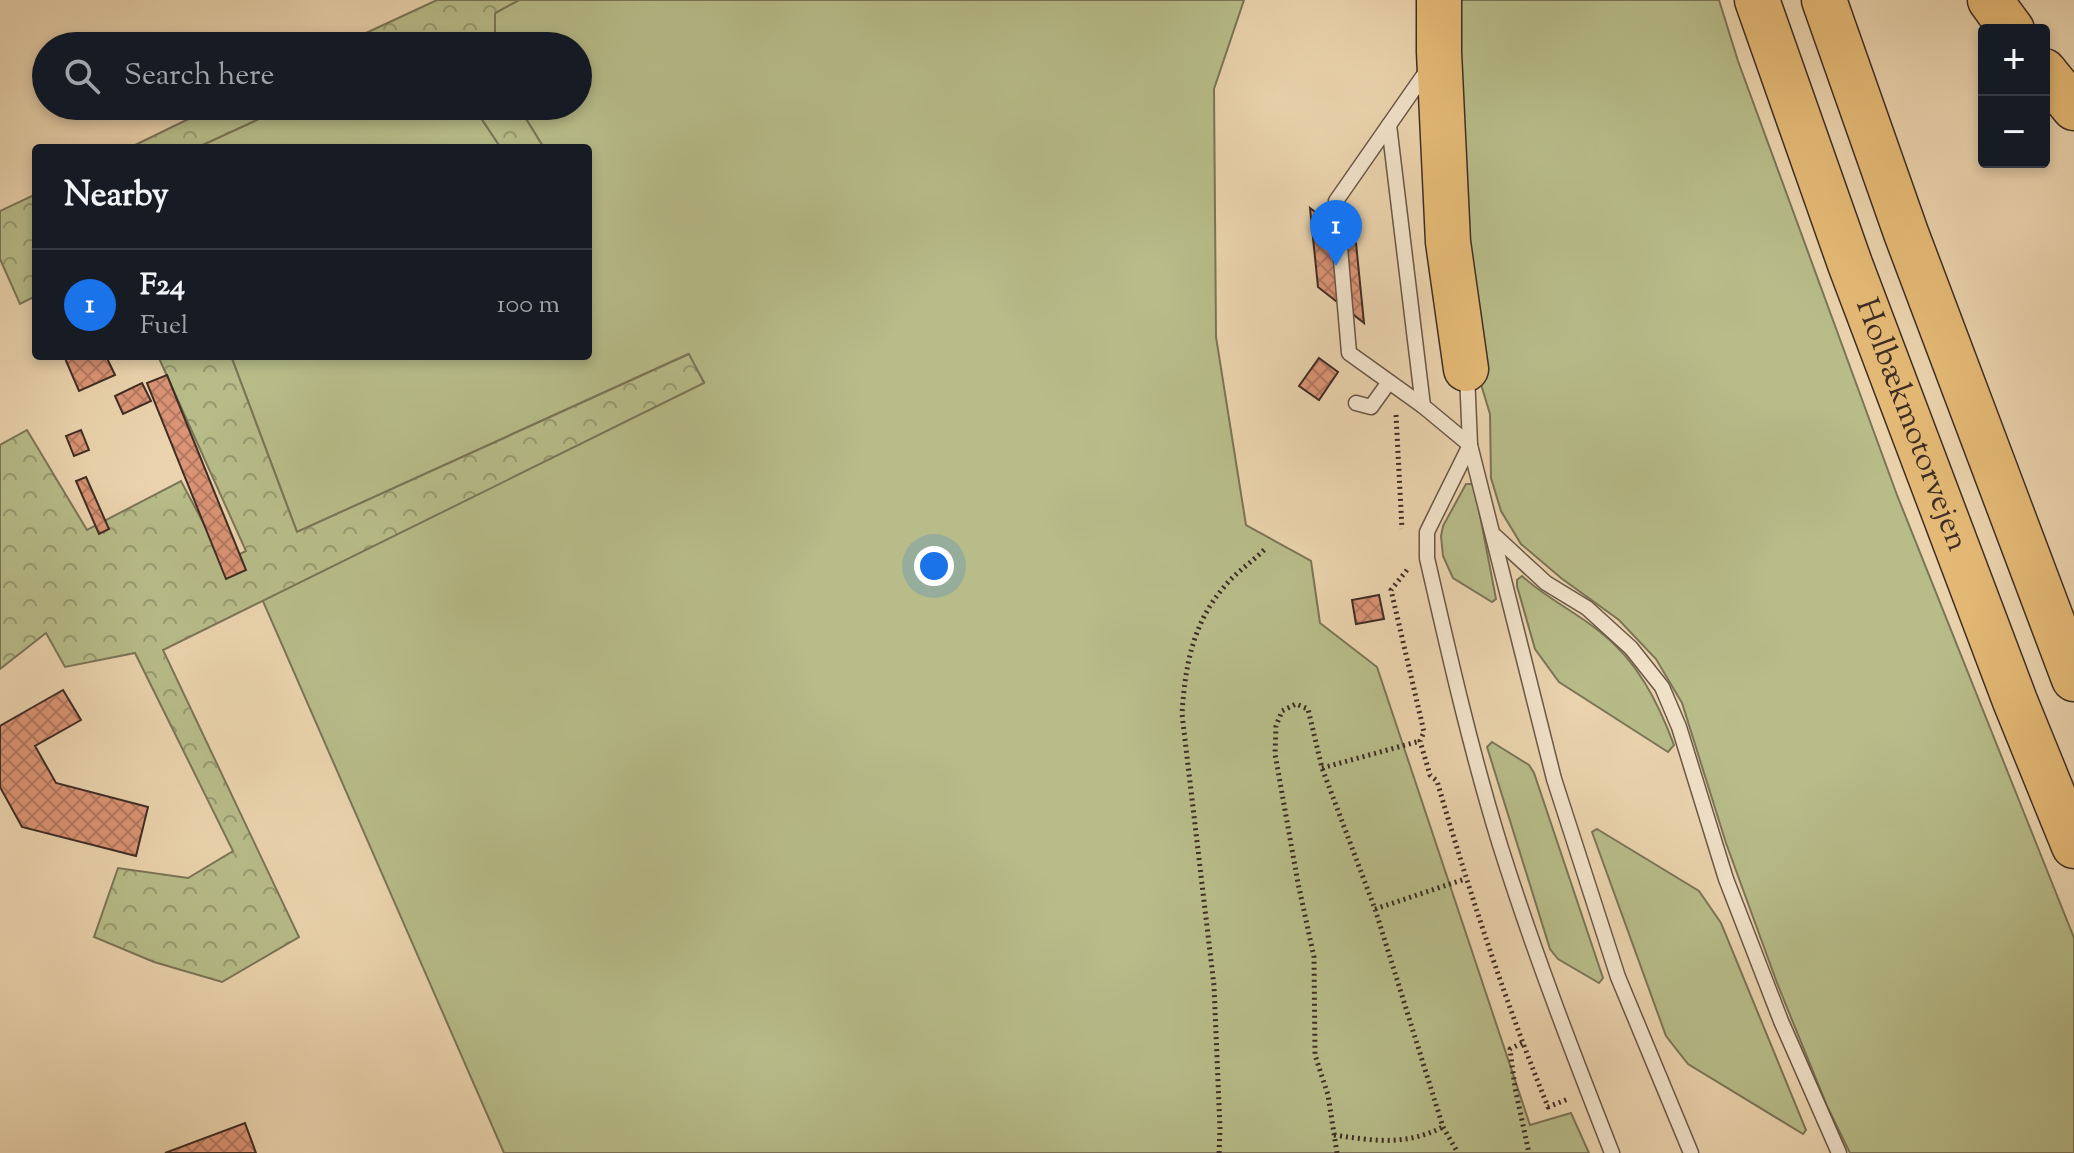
<!DOCTYPE html>
<meta charset="utf-8">
<style>
:root{--surface:#171b24;--page:#242831;--text:#f1f3f6;--muted:#9ea1a6;--line:#363941;--accent:#1a73e8}
body{margin:0;font-family:"Sorts Mill Goudy",serif;background:var(--page);color:var(--text)}
.controls{position:absolute;right:24px;top:24px;display:grid;overflow:hidden;border-radius:8px;box-shadow:0 4px 12px #0003}
.controls button{width:72px;height:72px;display:grid;place-items:center;padding:0;border:0;border-bottom:2px solid var(--line);background:var(--surface);color:var(--text);font:40px sans-serif}
.you{position:absolute;left:934px;top:566px;width:28px;height:28px;margin:-20px;border:6px solid #fff;border-radius:50%;background:#1a73e8;box-shadow:0 0 0 12px #1a73e833}
.badge{display:grid;place-items:center;width:52px;height:52px;border-radius:50%;background:var(--accent);color:#fff;font-size:26px;font-weight:700}
.pin{position:absolute;translate:-50% -66px;filter:drop-shadow(0 2px 4px #0008)}
.pin::after{content:'';position:absolute;top:42px;width:28px;height:24px;background:inherit;clip-path:polygon(0 0,100% 0,50% 100%)}
.list{margin:0;padding:0;list-style:none}
h2{display:flex;justify-content:space-between;align-items:center;height:104px;margin:0;padding:0 32px;font-size:34px}
h2 small{font-size:26px;font-weight:400;color:var(--muted)}
.list li{display:grid;grid-template-columns:52px 1fr auto;gap:24px;align-items:center;box-sizing:border-box;height:112px;padding:0 32px;border-top:2px solid var(--line)}
.list b{display:block;font-size:30px;white-space:nowrap}
.list p{margin:0;font-size:26px;white-space:nowrap;color:var(--muted)}
.list em{font-size:26px;font-style:normal;color:var(--muted)}
.icon{flex:none;width:44px;height:44px;fill:none;stroke:currentColor;stroke-width:2;stroke-linecap:round;stroke-linejoin:round}
.map{position:relative;flex:none;width:2074px;height:1153px;overflow:hidden}
.search{position:absolute;background:var(--surface);box-shadow:0 4px 12px #0003;left:32px;top:32px;width:560px;height:88px;display:flex;align-items:center;gap:20px;box-sizing:border-box;padding:0 28px;border-radius:44px;color:var(--muted);font-size:30px}
.panel{position:absolute;background:var(--surface);box-shadow:0 4px 12px #0003;left:32px;top:144px;width:560px;height:216px;border-radius:8px}
.map>svg:first-child{display:block}
.grass{fill:#b7bc89;stroke:#7b7557;stroke-width:2}
.forest{fill:url(#forest-crowns);stroke:#7b7557;stroke-width:2}
.building{fill:url(#building-cross-hatch);stroke:#3f2e25;stroke-width:2}
.lines{fill:none;stroke-linecap:round;stroke-linejoin:round}
.service-casing{stroke:#6a5747;stroke-width:17}
.motorway-casing{stroke:#3f2e25;stroke-width:47}
.path{stroke:#3f2e25;stroke-width:5;stroke-dasharray:2 4;stroke-linecap:butt}
.service{stroke:#f1e2ca;stroke-width:14}
.motorway{stroke:#e5ba76;stroke-width:44}
.labels{text-anchor:middle;dominant-baseline:central;stroke-width:8;stroke-linejoin:round;paint-order:stroke}
.street-label{font-size:32px;fill:#3f2e25;stroke:#f1e2ca}
</style>
<div class="map">
<svg width="2074" height="1153" viewBox="0 0 2074 1153">
<defs>
<pattern id="forest-crowns" width="20" height="18" patternUnits="userSpaceOnUse" patternTransform="scale(2)"><rect width="20" height="18" fill="#b7bc89"/><path d="M2 6a3 3 0 1 1 6 0M12 15a3 3 0 1 1 6 0" fill="none" stroke="#969970"/></pattern>
<pattern id="building-cross-hatch" width="8" height="8" patternUnits="userSpaceOnUse" patternTransform="scale(2)"><rect width="8" height="8" fill="#db9475"/><path d="M0 0l8 8M0 8l8-8" fill="none" stroke="#b37960"/></pattern>
</defs>
<rect width="100%" height="100%" fill="#ead3ad"/>
<filter id="stains"><feTurbulence type="fractalNoise" baseFrequency=".0025" numOctaves="4"/><feColorMatrix values="0 0 0 0 .2 0 0 0 0 .09 0 0 0 0 .02 0 0 0 .5 -.17"/></filter>
<radialGradient id="worn" r=".72"><stop offset=".6" stop-color="#630" stop-opacity="0"/><stop offset="1" stop-color="#630" stop-opacity=".3"/></radialGradient>
<g class="grass">
<polygon points="519,0 1244,0 1214,89 1216,337 1246,525 1311,561 1320,623 1377,667 1530,1125 1571,1113 1589,1153 504,1153 262,599 704,382 688,354 297,532 231,356 588,356 588,148 544,148 518,106 578,106 578,46 495,46 495,13"/>
<polygon points="1451,0 1719,0 1738,61 1897,495 2074,938 2074,1153 1850,1153 1827,1106 1777,983 1726,843 1682,703 1656,659 1619,620 1561,578 1521,544 1501,511 1491,478 1490,414 1476,368"/>
<polygon points="287,106 473,106 501,148 196,148"/>
<polygon points="1466,484 1474,484 1496,599 1492,602 1453,578 1443,556 1441,536 1443,526"/>
<path d="M1522,576C1546,598 1574,611 1599,631C1637,660 1658,702 1674,745L1668,752L1559,682L1535,649L1517,586V580Z"/>
<polygon points="1492,742 1529,765 1534,773 1603,978 1599,983 1558,959 1550,949 1487,747"/>
<polygon points="1597,829 1699,891 1721,923 1806,1130 1803,1134 1688,1064 1666,1036 1592,832"/>
</g>
<g class="forest">
<polygon points="437,0 519,0 495,13 495,46 433,46 429,41 418,46 338,46"/>
<polygon points="215,106 287,106 196,148 129,148"/>
<polygon points="473,106 518,106 544,148 501,148"/>
<polygon points="36,194 36,296 20,304 0,259 0,211"/>
<polygon points="689,354 704,383 163,650 299,937 222,982 154,962 94,937 118,868 188,878 233,851 135,653 65,667 46,633 0,669 0,445 27,430 87,530 181,481 224,562 246,551 158,356 231,356 297,532"/>
</g>
<g class="building">
<polygon points="1310,208 1356,243 1364,323 1318,287"/>
<polygon points="64,356 106,356 115,375 79,391"/>
<polygon points="1319,358 1338,372 1319,400 1299,386"/>
<polygon points="167,375 246,570 226,579 147,383"/>
<polygon points="142,383 151,401 123,414 115,396"/>
<polygon points="81,430 89,450 74,456 66,436"/>
<polygon points="86,477 109,529 99,534 76,481"/>
<polygon points="1379,595 1384,619 1356,624 1352,600"/>
<polygon points="63,690 81,720 35,746 56,783 148,807 136,856 22,827 0,787 0,726"/>
<polygon points="245,1123 256,1153 165,1153"/>
</g>
<g class="lines">
<g class="service-casing">
<g id="service">
<path d="M1389,125L1423,406L1470,445L1427,532V558C1449,654 1471,751 1500,845C1533,950 1572,1051 1612,1153"/>
<polyline points="1467,374 1470,445 1554,779 1618,977 1691,1153"/>
<polyline points="1356,403 1371,407 1389,382"/>
<polyline points="1423,406 1349,353 1336,201 1428,69"/>
<polyline points="1495,536 1546,583 1587,608 1631,648 1662,687 1679,727 1726,879 1781,1021 1839,1153"/>
</g>
</g>
<g class="motorway-casing">
<g id="motorway">
<polyline points="1439,0 1439,52 1448,242 1466,369"/>
<path id="s1" d="M1757,0L1850,264L2015,701L2074,846"/>
<polyline points="1824,0 1906,233 2074,679"/>
<polyline points="1990,0 2012,30"/>
<polyline points="2044,71 2074,108"/>
</g>
</g>
<g class="path">
<polyline points="1396,415 1402,529"/>
<path d="M1407,570L1391,590L1424,732L1420,741L1430,775L1437,781C1469,891 1505,1001 1548,1107L1568,1099"/>
<polyline points="1322,768 1420,741"/>
<polyline points="1375,909 1465,879"/>
<polyline points="1522,1043 1510,1049 1515,1088 1529,1153"/>
<path d="M1334,1135C1375,1141 1405,1146 1443,1127"/>
<path d="M1219,1153L1220,1129L1214,986L1182,714C1185,668 1192,624 1224,587C1235,573 1252,562 1265,549"/>
<polyline points="1337,1153 1328,1095 1315,1055 1314,957 1298,883 1275,754 1276,726 1282,711 1296,704 1308,709 1322,768 1375,909 1443,1127 1458,1153"/>
</g>
<use href="#service" class="service"/>
<use href="#motorway" class="motorway"/>
</g>
<g class="labels">
<g class="street-label">
<text stroke="none"><textPath href="#s1" startOffset="452">Holbækmotorvejen</textPath></text>
</g>
</g>
<rect width="100%" height="100%" filter="url(#stains)"/>
<rect width="100%" height="100%" fill="url(#worn)"/>
</svg>
<div class="controls">
<button>+</button>
<button>−</button>
</div>
<div class="you"></div>
<div class="pin badge" style="left:1336px;top:266px">1</div>
<div class="search"><svg class="icon" aria-label="search" viewBox="0 0 24 24"><circle cx="10" cy="10" r="6"/><path d="M15 15l6 6"/></svg>Search here</div>
<section class="panel">
<h2>Nearby<small></small></h2>
<ul class="list">
<li><span class="badge">1</span><div><b>F24</b><p>Fuel</p></div><em>100 m</em></li>
</ul>
</section>
</div>
